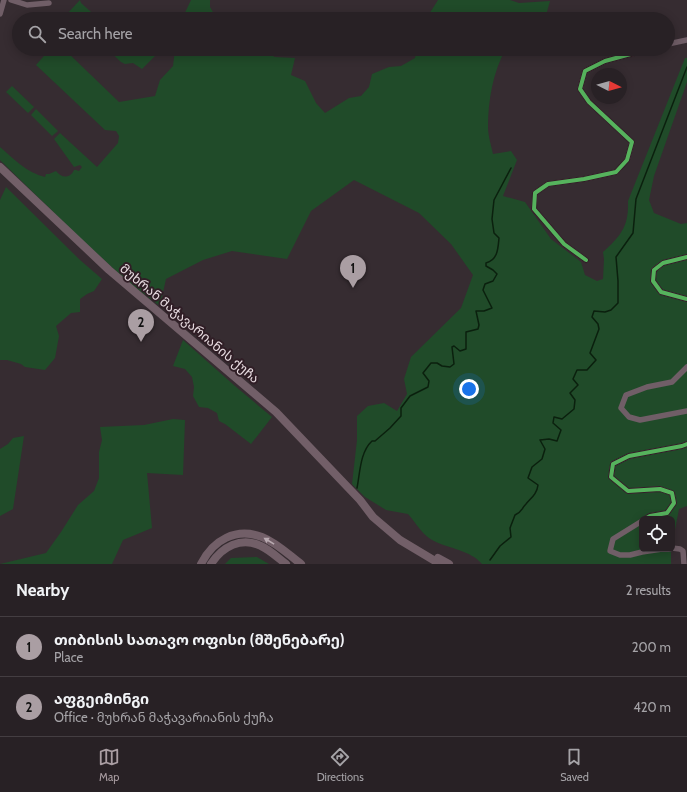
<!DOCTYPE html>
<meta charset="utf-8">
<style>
:root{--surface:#282125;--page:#30292d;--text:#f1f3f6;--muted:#a5a3a7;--line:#443e42;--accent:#aa9ea3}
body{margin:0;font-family:Cabin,"Noto Sans Georgian",sans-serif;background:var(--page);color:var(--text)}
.controls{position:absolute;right:12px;bottom:12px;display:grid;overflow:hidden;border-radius:6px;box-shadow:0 2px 10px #0003}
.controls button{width:36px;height:36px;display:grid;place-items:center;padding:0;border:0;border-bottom:1px solid var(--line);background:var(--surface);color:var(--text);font:20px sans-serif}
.compass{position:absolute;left:591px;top:68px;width:36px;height:36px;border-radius:50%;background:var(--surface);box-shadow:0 2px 10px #0003;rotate:96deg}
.you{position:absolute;left:469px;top:389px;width:14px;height:14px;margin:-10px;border:3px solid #fff;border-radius:50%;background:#1a73e8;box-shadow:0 0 0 6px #1a73e833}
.badge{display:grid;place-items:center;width:26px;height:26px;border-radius:50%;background:var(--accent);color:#111;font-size:13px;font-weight:700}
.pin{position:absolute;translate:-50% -33px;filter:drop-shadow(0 1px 2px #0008)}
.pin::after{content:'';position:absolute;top:21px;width:14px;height:12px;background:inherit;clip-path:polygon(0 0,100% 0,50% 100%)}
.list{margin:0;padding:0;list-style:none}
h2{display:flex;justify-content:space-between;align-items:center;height:52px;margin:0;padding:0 16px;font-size:17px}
h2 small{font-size:13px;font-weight:400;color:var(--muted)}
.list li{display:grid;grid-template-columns:26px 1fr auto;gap:12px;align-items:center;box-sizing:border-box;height:60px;padding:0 16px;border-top:1px solid var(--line)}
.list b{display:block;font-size:15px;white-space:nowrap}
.list p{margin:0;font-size:13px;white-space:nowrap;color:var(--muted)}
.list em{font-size:13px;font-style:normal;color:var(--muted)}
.icon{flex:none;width:22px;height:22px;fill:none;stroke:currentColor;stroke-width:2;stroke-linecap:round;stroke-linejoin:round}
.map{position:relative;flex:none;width:687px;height:564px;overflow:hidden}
.search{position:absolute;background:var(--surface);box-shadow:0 2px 10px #0003;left:12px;right:12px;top:12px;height:44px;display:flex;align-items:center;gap:10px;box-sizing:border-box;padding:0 14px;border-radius:22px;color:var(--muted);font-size:15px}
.sheet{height:172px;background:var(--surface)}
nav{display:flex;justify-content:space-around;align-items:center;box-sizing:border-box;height:56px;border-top:1px solid var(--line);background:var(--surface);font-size:11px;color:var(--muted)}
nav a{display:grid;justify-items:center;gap:2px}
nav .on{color:var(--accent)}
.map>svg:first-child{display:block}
.green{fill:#204b29}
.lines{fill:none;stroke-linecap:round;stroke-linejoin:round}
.stream{stroke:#0b200e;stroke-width:1.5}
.street{stroke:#705e67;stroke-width:5.5}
.secondary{stroke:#725f68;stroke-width:8}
.cycleway-casing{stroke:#301e26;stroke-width:6}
.cycleway{stroke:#56b35d;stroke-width:4}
.oneway{fill:#b9aab1}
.labels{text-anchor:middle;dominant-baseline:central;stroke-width:4;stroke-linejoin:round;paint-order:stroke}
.street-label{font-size:13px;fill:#e8dce1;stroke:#301e26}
</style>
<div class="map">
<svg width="687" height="564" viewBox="0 0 687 564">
<rect width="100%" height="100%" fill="#362c31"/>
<g class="green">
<polygon points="80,0 81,3 99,19 76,19 72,15 66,15"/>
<polygon points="191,0 210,0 210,7 217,19 182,19"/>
<polygon points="438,0 510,0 519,3 550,1 545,19 426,19"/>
<path d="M50,49H64L119,102L155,96L160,80L173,66L175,49H258L275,57L295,58L291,75L305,81L316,103L325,113L349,98L361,96L369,87L372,74L389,67L401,66L415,58L417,49H506C493,71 488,101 488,127C488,135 491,145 493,154L511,151L517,160L503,196L525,202L551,239L581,262L585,275L597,281L603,279L604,259L603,252C621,236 629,226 628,201L685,58H687V82L654,176L649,200L654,213L681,224L687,223V506L679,509L672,546V519H642V549H671V564H482C470,550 450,549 434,541C423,536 416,523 408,514L386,510L365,497L352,484L357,440V416L368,406L384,403L397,411L407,394L404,379L411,357L461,308L473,275L451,244L419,213L354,180L311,211L287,259L232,251L203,260L166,279L160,306L128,282L79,237L0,160V147C14,159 27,173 45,177L46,174H49L56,171C61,178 70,179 74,170H76L79,171L82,167L80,165L74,167L54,139L60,133L97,167L118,143L119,136L116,131L105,130L36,65Z"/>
<polygon points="107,49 137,49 142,54 147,49 158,49 158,53 142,69 133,63 125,64 121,62"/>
<polygon points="12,86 34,107 28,113 6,92"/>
<polygon points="36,109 58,131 52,136 31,115"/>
<polygon points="6,187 80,260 102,279 94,291 87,294 80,299 80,312 71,313 56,326 59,336 55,358 45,370 25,367 21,364 7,360 0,360 0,200"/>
<polygon points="183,340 235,386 272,417 251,444 225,424 219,421 217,413 208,408 199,407 193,396 194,387 192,377 185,369 173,366"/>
<polygon points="173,419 185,420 183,475 147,473 152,528 123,540 112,564 0,564 46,553 61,532 78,505 94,491 99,478 99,452 102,440 100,427 144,425"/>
<polygon points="24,436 13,509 0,516 0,449 8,444 13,438"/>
<polygon points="257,557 269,564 225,564 231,558"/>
</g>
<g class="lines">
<g class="stream">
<path d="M357,488C360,473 360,452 372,441H375L390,428L401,416V408L410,396L428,387L429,381L423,373L431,363H437L442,366L450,367L454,364L452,347L454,346L460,351L466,349V332L478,329L479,325L476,311H484L492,308L483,290L485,284L493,281L497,274L493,270L486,266V263C498,260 498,248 499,238L494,233L492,219L494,200L511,168"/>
<path d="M490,560L500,546L511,537L510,528L515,515C523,511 521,509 526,504C531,498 537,494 538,485L528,478L532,467L542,459L545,449L540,440L549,439L557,441L561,430L553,423L554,417L562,419L574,409L575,400L570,393L578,385L573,379L577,370H587L596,360L590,353L599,329L598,324L592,317L594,311L605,312L611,310L618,303V281L616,257L633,233L636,199L687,67"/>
</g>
<g class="street">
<polyline points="11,0 27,5 49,3"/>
<polyline points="0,14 4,0"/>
<polyline points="668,44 687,40"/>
<polyline points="687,257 663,263 654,270 653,281 661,292 687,299"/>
<polyline points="586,260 564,244 534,209 535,193 548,184 584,179 616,172 627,160 632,142 589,102 580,89 585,71 605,61 649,49"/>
<polyline points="687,367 672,382 647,387 626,395 621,408 629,417 640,420 687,411"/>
<polyline points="645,519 650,516 667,513 674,503 672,493 660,489 628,491 611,477 613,464 629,456 682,446 687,444"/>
<polyline points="642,521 613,539 610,551 620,555 630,555 642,552 662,549"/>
<polyline points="672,548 680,549 683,551 684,564"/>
</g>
<g class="secondary">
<polyline points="0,167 109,270 276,412 360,500 373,517 400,540 440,564"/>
<polyline points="438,558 449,564"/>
<path d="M201,564C213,540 236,527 262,537C277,543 289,555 301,564"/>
<path d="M211,564C222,547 241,536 261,546C270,550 278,558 286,564"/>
</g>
<g class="cycleway-casing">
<g id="cycleway">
<polyline points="687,257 663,263 654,270 653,281 661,292 687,299"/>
<polyline points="586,260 564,244 534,209 535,193 548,184 584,179 616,172 627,160 632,142 589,102 580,89 585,71 605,61 649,49"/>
<polyline points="645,519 650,516 667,513 674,503 672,493 660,489 628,491 611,477 613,464 629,456 682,446 687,444"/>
</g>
</g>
<use href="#cycleway" class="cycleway"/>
</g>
<defs><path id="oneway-solid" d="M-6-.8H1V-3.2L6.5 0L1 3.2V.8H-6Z"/></defs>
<use class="oneway" href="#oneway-solid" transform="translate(269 541) rotate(-149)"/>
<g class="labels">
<g class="street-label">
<text transform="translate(190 323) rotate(40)">მუხრან მაჭავარიანის ქუჩა</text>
</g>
</g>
</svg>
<div class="controls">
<button><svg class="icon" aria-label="locate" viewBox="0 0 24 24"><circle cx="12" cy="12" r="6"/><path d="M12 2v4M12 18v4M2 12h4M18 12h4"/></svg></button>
</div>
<svg class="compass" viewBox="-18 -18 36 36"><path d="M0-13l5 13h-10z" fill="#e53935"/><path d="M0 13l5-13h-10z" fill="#a5a3a7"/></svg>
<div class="you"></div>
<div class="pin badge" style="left:353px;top:288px">1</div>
<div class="pin badge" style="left:141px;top:342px">2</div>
<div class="search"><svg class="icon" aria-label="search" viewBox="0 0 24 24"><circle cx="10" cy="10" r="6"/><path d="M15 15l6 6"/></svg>Search here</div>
</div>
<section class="sheet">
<h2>Nearby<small>2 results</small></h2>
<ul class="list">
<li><span class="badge">1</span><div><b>თიბისის სათავო ოფისი (მშენებარე)</b><p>Place</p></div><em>200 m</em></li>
<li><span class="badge">2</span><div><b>აფგეიმინგი</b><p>Office · მუხრან მაჭავარიანის ქუჩა</p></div><em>420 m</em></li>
</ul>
</section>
<nav>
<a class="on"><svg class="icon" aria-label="map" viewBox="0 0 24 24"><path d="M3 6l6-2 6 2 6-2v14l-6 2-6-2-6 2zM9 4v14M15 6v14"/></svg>Map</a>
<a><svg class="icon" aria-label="directions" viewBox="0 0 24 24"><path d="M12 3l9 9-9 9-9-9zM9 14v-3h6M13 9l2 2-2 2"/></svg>Directions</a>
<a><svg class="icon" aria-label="saved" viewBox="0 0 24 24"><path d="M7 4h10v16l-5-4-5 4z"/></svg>Saved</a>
</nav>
